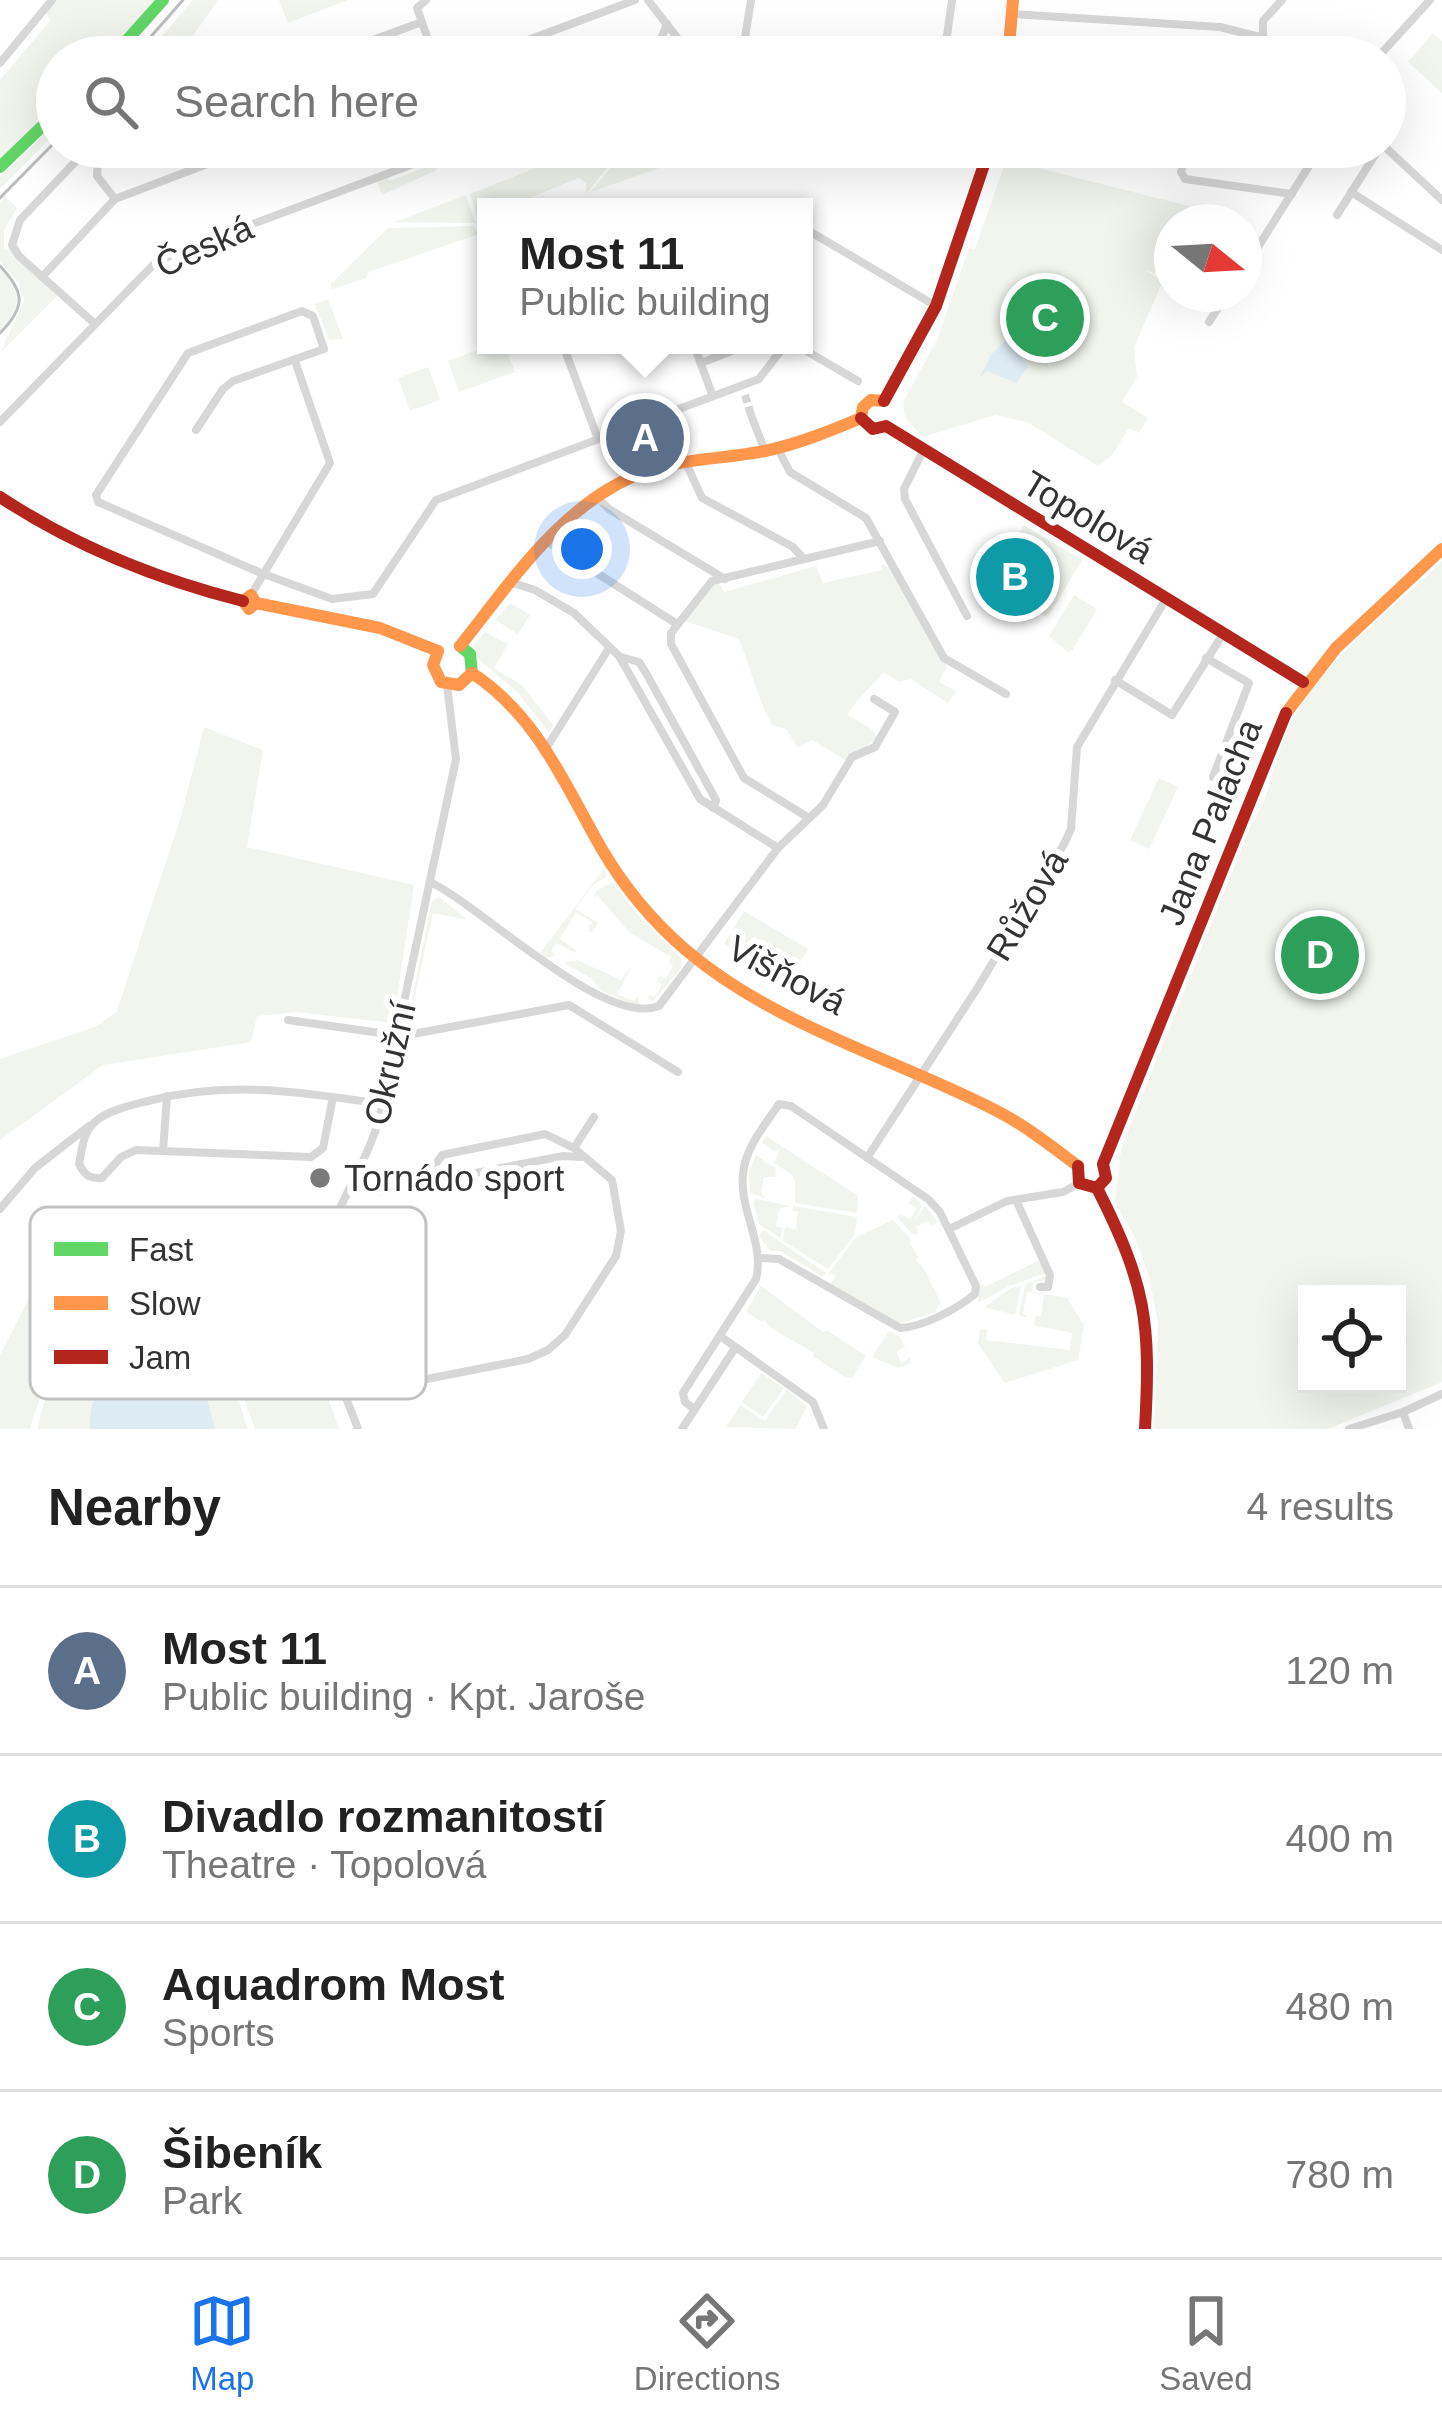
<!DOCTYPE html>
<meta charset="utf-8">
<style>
:root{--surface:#fff;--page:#f6f6f6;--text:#222;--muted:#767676;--line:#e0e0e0;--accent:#1a73e8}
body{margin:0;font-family:Arial,sans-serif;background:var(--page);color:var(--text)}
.controls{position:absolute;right:36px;bottom:36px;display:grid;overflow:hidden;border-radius:0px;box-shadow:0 12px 48px #0002}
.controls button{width:108px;height:108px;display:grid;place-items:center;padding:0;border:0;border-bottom:3px solid var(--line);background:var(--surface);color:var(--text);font:60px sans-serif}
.compass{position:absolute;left:1154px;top:204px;width:108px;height:108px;border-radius:50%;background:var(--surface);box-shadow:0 12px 48px #0002;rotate:108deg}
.you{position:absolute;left:582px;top:549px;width:42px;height:42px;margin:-30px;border:9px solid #fff;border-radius:50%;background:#1a73e8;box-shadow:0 0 0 18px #1a73e833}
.badge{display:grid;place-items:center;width:78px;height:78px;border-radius:50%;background:var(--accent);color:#fff;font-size:39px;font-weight:700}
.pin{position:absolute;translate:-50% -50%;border:6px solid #fff;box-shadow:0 3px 12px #0006}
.popup{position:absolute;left:477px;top:198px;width:336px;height:156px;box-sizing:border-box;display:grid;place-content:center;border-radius:0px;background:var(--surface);filter:drop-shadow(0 3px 9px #0005);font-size:39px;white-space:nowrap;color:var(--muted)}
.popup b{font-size:45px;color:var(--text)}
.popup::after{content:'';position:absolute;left:50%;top:100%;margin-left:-24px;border:24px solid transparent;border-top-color:var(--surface)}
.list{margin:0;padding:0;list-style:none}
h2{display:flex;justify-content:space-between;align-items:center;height:156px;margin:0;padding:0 48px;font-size:51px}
h2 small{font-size:39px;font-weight:400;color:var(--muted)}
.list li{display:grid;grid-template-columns:78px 1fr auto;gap:36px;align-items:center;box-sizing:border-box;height:168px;padding:0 48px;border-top:3px solid var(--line)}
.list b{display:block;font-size:45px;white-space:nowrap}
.list p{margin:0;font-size:39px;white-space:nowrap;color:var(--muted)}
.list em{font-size:39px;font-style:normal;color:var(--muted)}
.icon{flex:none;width:66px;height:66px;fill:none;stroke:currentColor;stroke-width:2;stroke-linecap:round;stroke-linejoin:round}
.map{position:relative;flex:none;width:1442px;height:1429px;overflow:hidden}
.search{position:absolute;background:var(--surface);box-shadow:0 12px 48px #0002;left:36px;right:36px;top:36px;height:132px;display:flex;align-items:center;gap:30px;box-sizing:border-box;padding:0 42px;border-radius:66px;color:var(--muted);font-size:45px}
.sheet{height:828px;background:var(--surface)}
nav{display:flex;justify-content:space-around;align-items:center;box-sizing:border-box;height:168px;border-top:3px solid var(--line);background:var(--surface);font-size:33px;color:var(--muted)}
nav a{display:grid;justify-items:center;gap:6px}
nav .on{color:var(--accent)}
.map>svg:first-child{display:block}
.green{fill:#f1f5ed;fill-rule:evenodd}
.water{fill:#ddebf3}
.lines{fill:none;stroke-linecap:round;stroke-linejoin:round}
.street-tunnel{stroke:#d6d6d6;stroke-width:8;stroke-dasharray:8 4;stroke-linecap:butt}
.street{stroke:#d7d7d7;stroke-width:8}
.fast{stroke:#63d668;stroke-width:12}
.slow{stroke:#ff974d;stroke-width:12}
.jam{stroke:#b3261e;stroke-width:12}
.tram{stroke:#bebebe;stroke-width:3}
.poi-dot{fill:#7a7a7a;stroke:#fff;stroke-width:4.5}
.labels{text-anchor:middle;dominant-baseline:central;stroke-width:12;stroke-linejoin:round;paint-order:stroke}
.street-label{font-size:36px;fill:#333;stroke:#fff}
.poi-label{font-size:36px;fill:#333;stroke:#fff;text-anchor:start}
.key{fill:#fff;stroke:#c2c2c2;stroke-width:3}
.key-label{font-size:33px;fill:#333}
</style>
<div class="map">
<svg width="1442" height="1429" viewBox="0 0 1442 1429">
<rect width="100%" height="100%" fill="#fff"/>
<g class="green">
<polygon points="55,0 157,0 104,57 57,57 57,105 0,160 0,80 50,21 46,11"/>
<polygon points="193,0 218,0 180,54 144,57"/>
<polygon points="279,0 348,0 288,23"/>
<polygon points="1433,33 1442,41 1442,93 1408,62"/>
<polygon points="57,122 57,131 0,189 0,177"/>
<polygon points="589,147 624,147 586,194 586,183 578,178 508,207 486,207 486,219 479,221 470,194"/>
<polygon points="627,147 681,147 696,155 591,192"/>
<polygon points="1006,160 1189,206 1181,222 1172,222 1172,239 1154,273 1145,270 1163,281 1134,347 1137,377 1122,402 1148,418 1139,433 1129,428 1112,455 1098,466 1027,422 995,415 923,437 905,418 903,402 938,338 969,248 975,249"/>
<polygon points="435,164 437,170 382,195 377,181 387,176 389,181"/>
<polygon points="466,195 475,223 395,222"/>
<polygon points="5,196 17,208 4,230 4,249 10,248 57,296 1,352 24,300 19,283 0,262 0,202"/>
<polygon points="473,226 479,234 369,272 366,278 331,290 331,284 388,228"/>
<path d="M0,269C22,292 22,308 0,330Z"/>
<polygon points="328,299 343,339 329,340 315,304"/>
<polygon points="491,345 505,345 515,372 459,392 448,361"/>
<polygon points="428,367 440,400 410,411 398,378"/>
<polygon points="1024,525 1082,560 1048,617 1022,605 1043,571 1008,549"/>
<path d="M1442,561V1382L1328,1429H1154L1158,1323L1149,1276L1135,1237L1115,1203L1121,1149L1251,825C1276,787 1273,751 1295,715C1330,655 1393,609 1442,561ZM1397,1294V1384H1307V1294Z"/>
<path d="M881,564L892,569L947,666L939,682L956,691L948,703L911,679L899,682L883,672C872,688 856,698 848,715L873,730L877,739L845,760L812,740L798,748L786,729L772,725C757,698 751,668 739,639L684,621L712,584L719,583L724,592L816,566L823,583L882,570Z"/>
<polygon points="1074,595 1097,609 1072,651 1068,652 1049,636"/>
<polygon points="510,603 530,615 518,634 495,620"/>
<polygon points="485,632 508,644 494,668 522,685 553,725 549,732 517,692 476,657 474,646"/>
<polygon points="204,727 263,750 247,847 414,885 393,1023 297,1012 257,1016 251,1042 103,1065 0,1140 0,1059 97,1026 117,1011 181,816"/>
<polygon points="1159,778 1178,787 1149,849 1130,840"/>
<polygon points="604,869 607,876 592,886 575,909 598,923 592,933 588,930 592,922 576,912 560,939 576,950 575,953 556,943 551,951 555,955 547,958 540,953"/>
<polygon points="612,882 642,920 682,959 681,968 653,1001 648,999 649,995 655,997 662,985 657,981 660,976 666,979 673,966 669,962 671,957 630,933 597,895 594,899 596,891"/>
<polygon points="439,897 468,920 433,913 410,1018 414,1021 407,1024 432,901"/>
<polygon points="744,911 808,949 788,982 724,944"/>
<polygon points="577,960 621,980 633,965 617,994 634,1001 637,996 640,1004 636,1006 602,991 591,978 565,963"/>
<path d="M766,1136L858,1196L857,1213L795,1203C795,1170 798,1179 774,1163L780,1149L774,1151L762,1143Z"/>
<polygon points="756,1155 776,1169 775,1177 764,1177 761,1194 767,1198 750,1193 749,1171"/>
<polygon points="913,1197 922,1205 914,1222 925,1206 938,1222 931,1226 928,1221 916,1227 918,1233 913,1235 898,1218 900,1214 910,1219 917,1208 908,1203"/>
<polygon points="756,1199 790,1206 779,1209 776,1226 783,1228 780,1238 759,1224 753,1202"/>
<polygon points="794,1206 857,1217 855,1234 828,1269 783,1241 785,1227 796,1229 798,1212 792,1210"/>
<polygon points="893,1220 911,1240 909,1242 918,1256 916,1261 923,1267 940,1301 936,1312 897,1324 830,1285 836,1276 831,1273 826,1277 856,1237"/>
<path d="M167,1221C197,1236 230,1252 255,1274C293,1310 323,1380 339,1429H255L220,1335L187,1309L136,1301L79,1329L45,1381L30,1429H0V1355L29,1298L71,1257L120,1228Z"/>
<polygon points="762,1231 766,1232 826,1273 822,1276 780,1251 770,1251 759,1236"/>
<polygon points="1040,1260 1046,1273 1009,1286 978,1303 980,1282 985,1287"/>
<polygon points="1047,1276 1047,1280 1033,1282 1032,1292 1067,1298 1084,1325 1078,1360 1005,1383 978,1344 980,1329 987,1330 986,1340 1070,1350 1072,1333 1034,1325 1036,1316 1041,1316 1044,1295 1027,1292 1023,1313 1029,1318 1019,1315 1025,1284"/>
<polygon points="761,1286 823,1332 826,1330 866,1356 852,1378 846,1378 813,1356 814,1353 769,1327 764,1320 762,1322 746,1312"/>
<polygon points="1021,1286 1015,1315 985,1307 1011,1288"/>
<path d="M156,1310C220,1325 230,1372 248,1429H38C48,1367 90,1312 156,1310Z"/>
<polygon points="889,1331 899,1336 905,1347 896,1352 901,1363 910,1358 911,1363 898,1368 872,1357"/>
<polygon points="761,1373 784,1388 763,1417 742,1402"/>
<polygon points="787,1389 807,1407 795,1429 726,1427 740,1405 765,1421"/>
</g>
<g class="water">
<polygon points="1037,325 1041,355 1025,361 1008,335"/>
<polygon points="1007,339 1028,367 1016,383 987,371 980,377 991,355"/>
<path d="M137,1347H150L156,1359L197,1366L205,1373L204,1388L215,1429H90C89,1392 107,1368 137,1347Z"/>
</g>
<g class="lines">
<polyline class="street-tunnel" points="745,395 751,415"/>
<g class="street">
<polyline points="426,0 417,8 434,57"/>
<polyline points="648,0 692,57"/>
<polyline points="1013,14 1220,27 1264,38 1287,57"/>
<polyline points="1263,37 1263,21 1282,0"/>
<polyline points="625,53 661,39 667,24"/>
<polyline points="250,57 270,49 286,57"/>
<polyline points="326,57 422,22"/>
<polyline points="483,57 635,0"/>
<polyline points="742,57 751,0"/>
<polyline points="944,57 952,0"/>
<polyline points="1378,57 1430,0"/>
<polyline points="0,63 52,0"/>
<polyline points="108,147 98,158 97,176 115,199"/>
<polyline points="1188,147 1181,172 1185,179 1292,194"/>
<polyline points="1300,147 1316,158"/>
<polyline points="1385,147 1442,200"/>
<polyline points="1351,192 1442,250"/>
<polyline points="1337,215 1380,147"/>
<polyline points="804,228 936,306"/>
<polyline points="1244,269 1321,147"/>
<polyline points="42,277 115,199 252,147"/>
<polyline points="1209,322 1227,294"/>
<polyline points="95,324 19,256 12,245 20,220 77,160 98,158"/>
<polyline points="563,345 598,439"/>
<polyline points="694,345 712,394"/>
<polyline points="796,345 858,381"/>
<polyline points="701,363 747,345"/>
<polyline points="751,415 765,451"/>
<polyline points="0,422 154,264 180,251 459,147"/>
<polyline points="196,430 223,389 233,381 324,349 313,316 302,311 188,353 96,495 98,502 261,573 332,599 373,594 436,500 759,379 785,345"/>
<polyline points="778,449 790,472 866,518 944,658 1006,694"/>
<polyline points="923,451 904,489 905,499 967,616"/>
<polyline points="686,463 702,498 793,547 804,559"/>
<polyline points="597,497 609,509 725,579"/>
<polyline points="548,542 677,624"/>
<polyline points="513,583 535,590 574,613 619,656 700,799 778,848"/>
<polyline points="251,595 330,463 295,361"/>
<polyline points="621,657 639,662 646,673 716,800 713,808"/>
<polyline points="1206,658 1249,683 1213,777"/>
<polyline points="1115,680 1172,715 1223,634"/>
<polyline points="547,747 609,648"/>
<polyline points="809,818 744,778 671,644 671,633 712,581 880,541"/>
<path d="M430,882C483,907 604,1028 659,1006L778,848L823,805L852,757L875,747L895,712L874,699"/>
<polyline points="288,1020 402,1036 569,1005 678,1072"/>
<path d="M333,1097L323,1148L311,1157L136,1150L121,1157L102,1178C89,1179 85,1175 79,1164C82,1150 83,1131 96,1121C109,1110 132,1105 148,1101C228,1080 302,1092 382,1104"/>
<polyline points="574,1148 594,1117"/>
<polyline points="163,1151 167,1096"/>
<polyline points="867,1158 978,987 1064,844 1071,829 1077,747 1166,599"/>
<polyline points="355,1182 377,1192 563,1156 580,1157"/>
<polyline points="1016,1200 1050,1275 1048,1287 1040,1287"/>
<polyline points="0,1209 35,1168 89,1126"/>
<polyline points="949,1229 1007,1201 1063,1192 1078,1184"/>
<polyline points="293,1242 324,1249"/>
<polyline points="720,1336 813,1402 824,1429"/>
<polyline points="346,1395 528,1359 548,1350 565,1335 616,1256 621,1231 612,1180 574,1148 545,1134 442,1155 423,1183"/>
<path d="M694,1409L685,1402L683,1393L756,1279C765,1242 739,1211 743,1174C745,1148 765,1125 779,1104L791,1106L928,1199L940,1212L976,1286L975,1294C957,1309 923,1327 900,1328L779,1259L761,1258"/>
<polyline points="1403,1412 1409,1429"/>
<path d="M358,1429C342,1384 315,1334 317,1285C319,1228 364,1174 379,1119L456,759L447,685"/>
<polyline points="682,1429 735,1348"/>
<polyline points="1349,1429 1403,1412 1442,1394"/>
</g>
<g class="fast">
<polyline points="112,57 163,0"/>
<polyline points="0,167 57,112"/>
<polyline points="460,646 470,654 472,673"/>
</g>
<g class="slow">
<polyline points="1008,57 1013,0"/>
<polyline points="256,603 249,609 243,601 251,595 256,603 380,628 438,651"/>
<path d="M460,646C511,582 565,499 647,471C685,458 726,459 765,451C798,444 830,431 861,418L863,407L871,400L884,401"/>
<polyline points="438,651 433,665 441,682 459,685 472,673"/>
<path d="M472,673C537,716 563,781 600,846C623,886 653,922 687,951C776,1026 893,1058 995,1110C1025,1125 1051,1146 1078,1166"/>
<polyline points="1286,713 1336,648 1442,549"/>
</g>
<g class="jam">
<polyline points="884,401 936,306 990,147"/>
<polyline points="861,418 873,429 886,426 1303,682"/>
<path d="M0,497C76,547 156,579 243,601"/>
<path d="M1078,1166L1079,1183L1097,1188C1146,1285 1151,1321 1145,1429"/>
<polyline points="1097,1188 1106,1178 1103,1164 1286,713"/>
</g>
<g class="tram">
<polyline points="133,57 183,0"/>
<polyline points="0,198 57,140"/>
<path d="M0,266C25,292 26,307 0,333"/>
</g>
</g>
<circle class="poi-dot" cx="320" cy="1178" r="12"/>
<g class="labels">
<g class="street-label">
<text transform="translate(204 246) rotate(-24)">Česká</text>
<text transform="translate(1088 517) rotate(31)">Topolová</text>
<text transform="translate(1210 822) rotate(-68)">Jana Palacha</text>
<text transform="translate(1027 905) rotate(-59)">Růžová</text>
<text transform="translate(787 975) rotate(28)">Višňová</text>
<text transform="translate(390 1063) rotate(-77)">Okružní</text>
</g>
<g class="poi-label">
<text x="344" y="1178">Tornádo sport</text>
</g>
</g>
<rect x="30" y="1207" width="396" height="192" rx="18" class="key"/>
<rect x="54" y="1242" width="54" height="14" fill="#63d668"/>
<rect x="54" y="1296" width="54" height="14" fill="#ff974d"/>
<rect x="54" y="1350" width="54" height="14" fill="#b3261e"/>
<g class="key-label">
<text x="129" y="1261">Fast</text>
<text x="129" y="1315">Slow</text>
<text x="129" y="1369">Jam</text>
</g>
</svg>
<div class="controls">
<button><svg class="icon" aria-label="locate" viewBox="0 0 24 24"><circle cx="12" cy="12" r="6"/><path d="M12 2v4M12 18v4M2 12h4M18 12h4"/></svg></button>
</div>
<svg class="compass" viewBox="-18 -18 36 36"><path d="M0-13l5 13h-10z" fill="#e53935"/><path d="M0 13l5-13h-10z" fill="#767676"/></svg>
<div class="you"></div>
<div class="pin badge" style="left:645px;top:438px;background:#5c6f8a">A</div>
<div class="popup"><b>Most 11</b>Public building</div>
<div class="pin badge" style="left:1015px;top:577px;background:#0f9aa8">B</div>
<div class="pin badge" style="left:1045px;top:318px;background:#2e9e5b">C</div>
<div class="pin badge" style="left:1320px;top:955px;background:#2e9e5b">D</div>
<div class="search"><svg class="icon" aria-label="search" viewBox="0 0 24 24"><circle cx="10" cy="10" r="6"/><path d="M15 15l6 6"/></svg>Search here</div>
</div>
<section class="sheet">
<h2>Nearby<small>4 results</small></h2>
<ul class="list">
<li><span class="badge" style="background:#5c6f8a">A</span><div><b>Most 11</b><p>Public building · Kpt. Jaroše</p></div><em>120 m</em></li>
<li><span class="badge" style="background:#0f9aa8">B</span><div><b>Divadlo rozmanitostí</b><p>Theatre · Topolová</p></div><em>400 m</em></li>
<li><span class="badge" style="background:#2e9e5b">C</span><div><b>Aquadrom Most</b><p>Sports</p></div><em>480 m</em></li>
<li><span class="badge" style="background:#2e9e5b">D</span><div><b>Šibeník</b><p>Park</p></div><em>780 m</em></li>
</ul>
</section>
<nav>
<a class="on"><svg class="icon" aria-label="map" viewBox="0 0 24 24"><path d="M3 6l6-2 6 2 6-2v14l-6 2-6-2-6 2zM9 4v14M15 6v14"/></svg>Map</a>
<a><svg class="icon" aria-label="directions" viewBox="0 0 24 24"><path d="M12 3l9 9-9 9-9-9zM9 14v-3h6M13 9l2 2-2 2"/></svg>Directions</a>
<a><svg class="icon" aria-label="saved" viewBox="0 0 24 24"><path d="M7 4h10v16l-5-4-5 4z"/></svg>Saved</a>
</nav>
